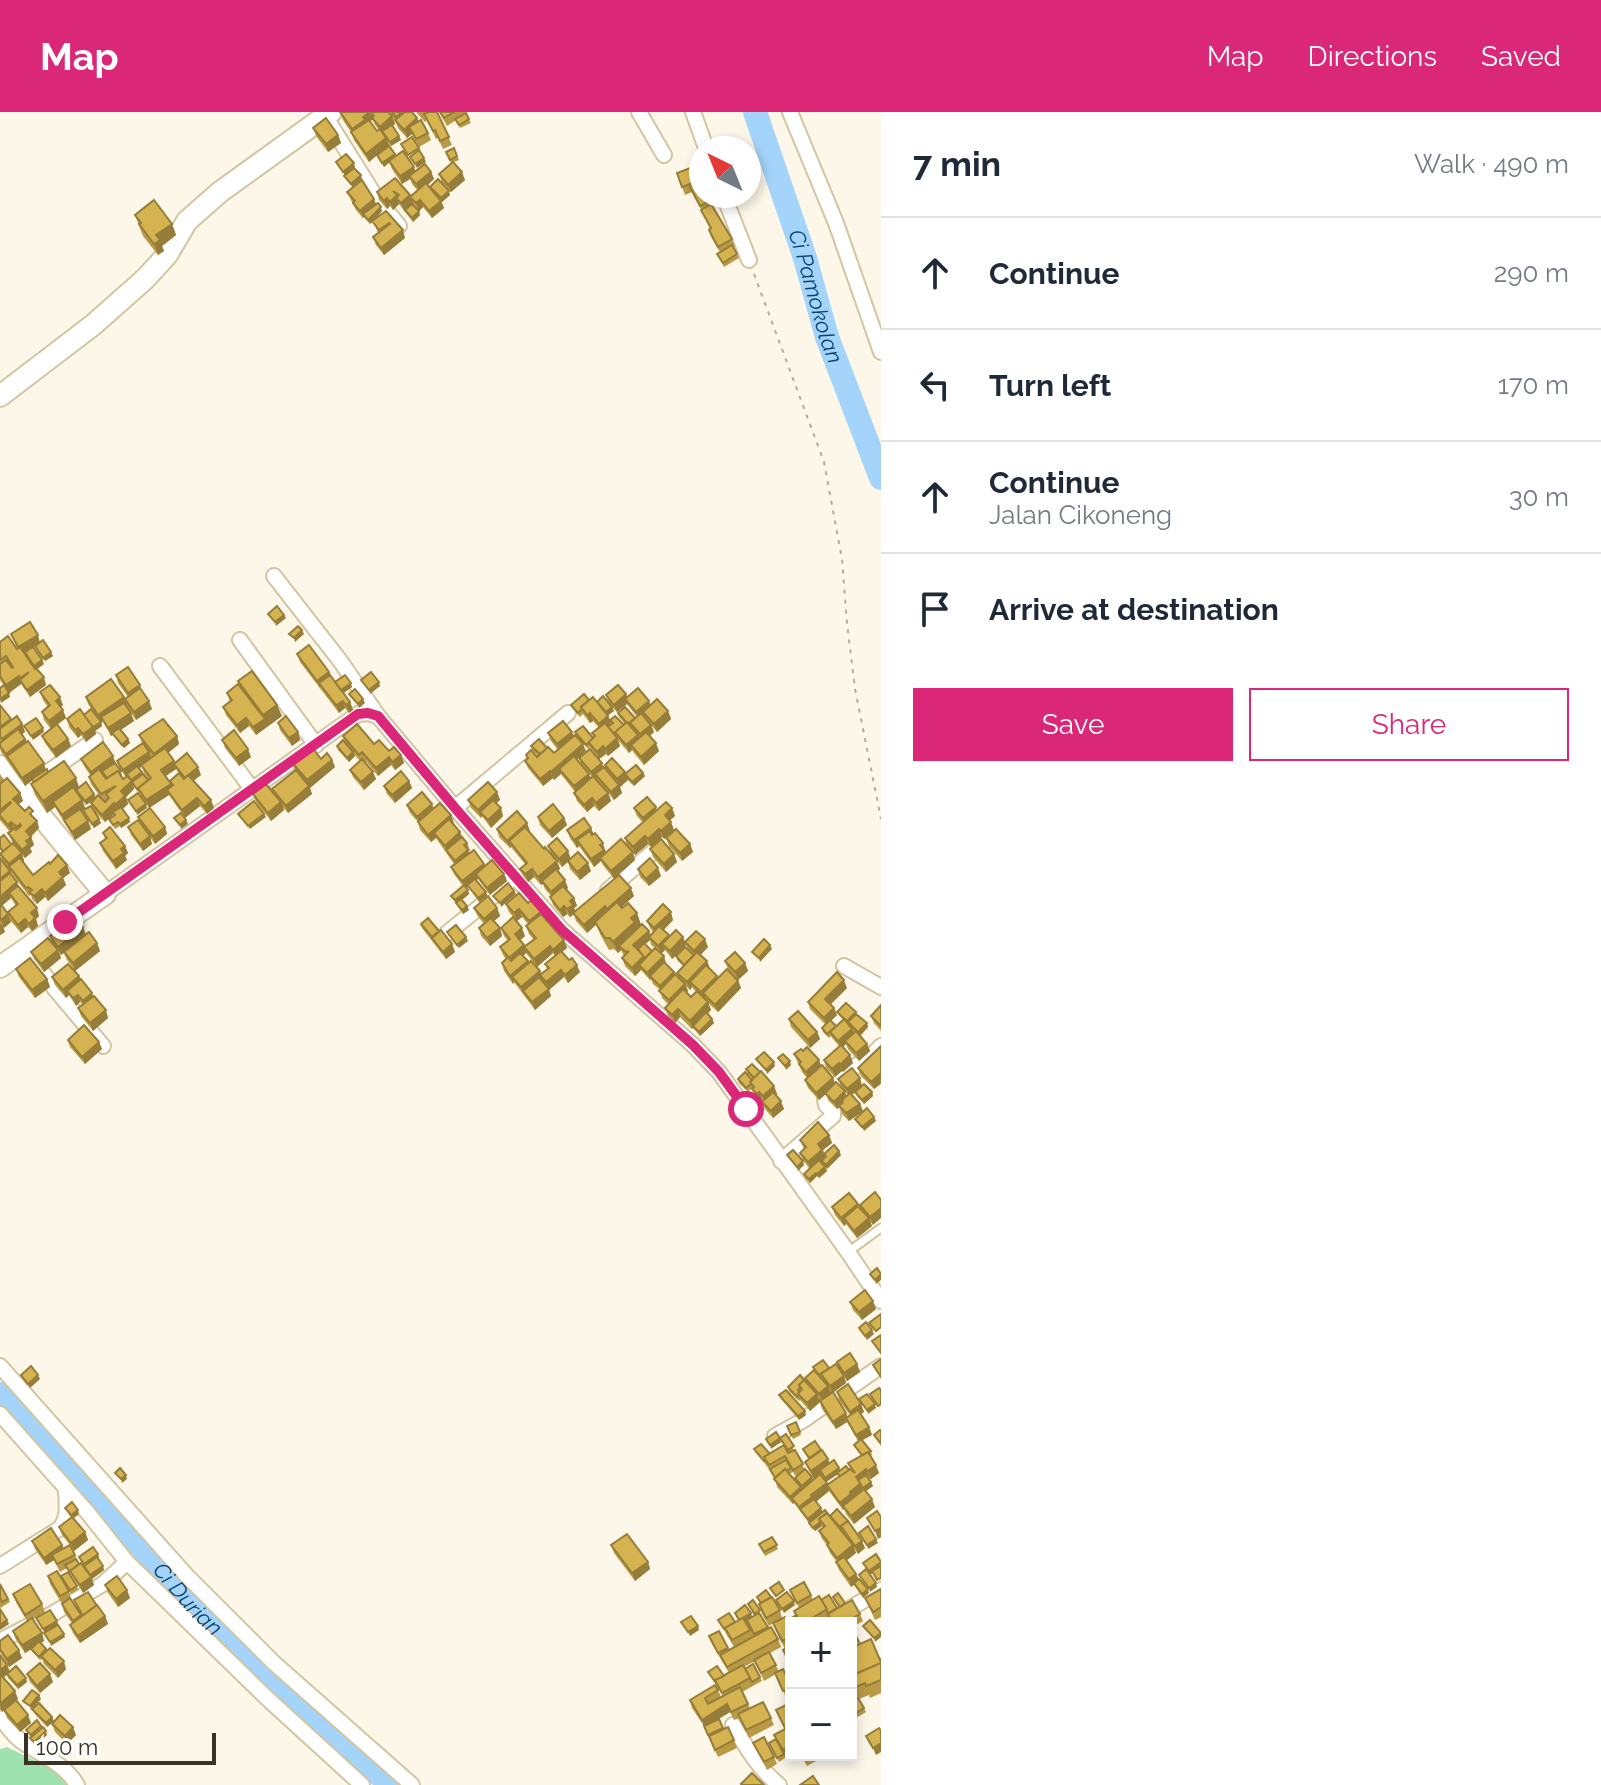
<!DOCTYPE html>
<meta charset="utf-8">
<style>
:root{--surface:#fff;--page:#f2f2f3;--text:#1f2937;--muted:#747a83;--line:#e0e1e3;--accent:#db2777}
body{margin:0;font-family:Raleway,sans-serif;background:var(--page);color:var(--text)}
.controls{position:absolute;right:24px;bottom:24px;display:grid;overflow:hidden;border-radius:0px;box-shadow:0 4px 12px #0003}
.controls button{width:72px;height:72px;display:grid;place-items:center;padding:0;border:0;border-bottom:2px solid var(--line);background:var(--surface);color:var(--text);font:40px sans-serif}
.compass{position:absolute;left:689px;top:24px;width:72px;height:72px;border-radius:50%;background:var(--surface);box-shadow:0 4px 12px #0003;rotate:317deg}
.scale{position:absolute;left:24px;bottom:20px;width:192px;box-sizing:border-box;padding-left:8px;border:4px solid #383325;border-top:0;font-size:22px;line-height:28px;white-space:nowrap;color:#383325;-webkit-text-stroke:6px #fff;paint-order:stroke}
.stop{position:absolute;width:24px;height:24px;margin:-18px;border:6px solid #db2777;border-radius:50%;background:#fff}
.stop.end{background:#db2777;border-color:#fff;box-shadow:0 2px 8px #0008}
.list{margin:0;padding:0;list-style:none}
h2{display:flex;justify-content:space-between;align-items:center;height:104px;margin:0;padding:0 32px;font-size:34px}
h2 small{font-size:26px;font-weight:400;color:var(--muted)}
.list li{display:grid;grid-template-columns:52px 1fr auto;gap:24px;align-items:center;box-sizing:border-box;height:112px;padding:0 32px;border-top:2px solid var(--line)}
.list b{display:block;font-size:30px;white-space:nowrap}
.list p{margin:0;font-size:26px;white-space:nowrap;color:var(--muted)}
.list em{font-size:26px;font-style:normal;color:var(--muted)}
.actions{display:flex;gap:16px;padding:24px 32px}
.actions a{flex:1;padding:18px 0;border:2px solid var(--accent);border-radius:0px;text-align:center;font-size:28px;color:var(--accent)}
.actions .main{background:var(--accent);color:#fff}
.icon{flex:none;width:44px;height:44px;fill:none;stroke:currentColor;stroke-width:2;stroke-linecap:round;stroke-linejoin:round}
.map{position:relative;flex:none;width:881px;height:1673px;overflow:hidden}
header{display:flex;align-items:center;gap:48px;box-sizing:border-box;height:112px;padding:0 40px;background:var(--accent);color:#fff}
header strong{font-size:38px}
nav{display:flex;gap:44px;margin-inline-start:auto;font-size:28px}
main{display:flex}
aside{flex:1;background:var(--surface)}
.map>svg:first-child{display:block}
.green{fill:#9ee2b0}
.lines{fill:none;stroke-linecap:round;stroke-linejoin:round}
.river{stroke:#a5d4fb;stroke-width:24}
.lane-casing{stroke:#d2c5a1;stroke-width:11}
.street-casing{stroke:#d2c5a1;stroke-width:18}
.secondary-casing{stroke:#d2c5a1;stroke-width:24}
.path{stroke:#b2ad9f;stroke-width:2;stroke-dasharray:4 6;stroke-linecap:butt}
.lane{stroke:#fff;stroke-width:7}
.street{stroke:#fff;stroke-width:14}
.secondary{stroke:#fff;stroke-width:20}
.wall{fill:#b89a46;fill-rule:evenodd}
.shaded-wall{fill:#967d39}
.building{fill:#d6b351;stroke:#967d39;stroke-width:2}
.route{stroke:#db2777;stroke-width:10}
.labels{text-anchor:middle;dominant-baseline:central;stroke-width:8;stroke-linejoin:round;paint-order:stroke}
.water-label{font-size:22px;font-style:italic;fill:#074771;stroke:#fff}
</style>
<header>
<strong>Map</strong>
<nav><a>Map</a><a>Directions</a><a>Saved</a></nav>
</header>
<main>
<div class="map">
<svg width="881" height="1673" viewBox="0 0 881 1673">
<rect width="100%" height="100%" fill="#fdf7e9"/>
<polygon class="green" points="7,1635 54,1658 69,1673 0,1673 0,1637"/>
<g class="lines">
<g class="river">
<path id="s1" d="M755,0L805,146L827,225L881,366"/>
<path id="s2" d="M0,1282L105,1392L197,1499L391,1673"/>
</g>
<g class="lane-casing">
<polyline id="lane" points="848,1140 881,1116"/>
</g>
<g class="street-casing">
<g id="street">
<polyline points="639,0 664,43"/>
<polyline points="693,0 706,36"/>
<polyline points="790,0 836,111 881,240"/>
<polyline points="325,4 377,87 399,114"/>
<polyline points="724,84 749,148"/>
<polyline points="274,464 341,550 378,604"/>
<polyline points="240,528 316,633"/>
<polyline points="160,554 252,677"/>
<polyline points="20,679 95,628"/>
<polyline points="455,696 568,601"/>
<polyline points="608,778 667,728"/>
<polyline points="105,782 358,602 368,601 378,604 455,696 562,818 693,933 719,960 848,1140 881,1189"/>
<polyline points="446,822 507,773"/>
<polyline points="25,837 55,877 103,934"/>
<polyline points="844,854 881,875"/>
<polyline points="781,1049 833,1004 833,1000 826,993 825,988 838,977 839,970 857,953 864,952 881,934"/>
<polyline points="0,1254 186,1463 274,1551 412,1673"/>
<polyline points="0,1302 88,1401 127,1450 269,1588 362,1673"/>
<polyline points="775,1324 802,1309 881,1254"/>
<path d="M0,1454L59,1417C70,1406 66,1391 66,1376"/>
<polyline points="826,1511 881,1478"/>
<polyline points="0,1529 52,1502 103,1472 127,1450"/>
<path d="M0,1604C6,1613 12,1622 21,1629C41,1643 64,1651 77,1673"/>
<path d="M733,1613C747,1636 757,1655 779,1673"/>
</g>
</g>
<g class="secondary-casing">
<g id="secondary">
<polyline points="0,284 93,213 145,167 167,143 187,109 220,80 331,0"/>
<polyline points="0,654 105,782 0,855"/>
</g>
</g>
<polyline class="path" points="754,162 824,350 842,447 847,511 855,577 881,707"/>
<use href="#lane" class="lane"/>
<use href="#street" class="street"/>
<use href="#secondary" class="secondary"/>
</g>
<g class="wall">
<path d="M340,0H412L428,21L431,28L419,35L412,22L407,26L398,16L395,9L393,6L395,12L392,14L401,28L391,34L387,28L396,44L414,55L415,59L431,60L434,67L428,73L431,76L450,83L442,90L441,89L444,96L432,106L423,95L419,99L413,91L420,103L413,110L399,92L393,98L390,94L387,97L379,88L377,80L410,83L411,84L418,79L412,72L410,67L402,72L392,57L389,50L384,55L377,43L369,50L354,28L351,20L343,8ZM373,8L375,13L379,18L377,19L370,9Z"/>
<polygon points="416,0 437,0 452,33 443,37 438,26 436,27 427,8 425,10"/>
<polygon points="439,0 465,0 471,11 460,16 456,8 447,14"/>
<polygon points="313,16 338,23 341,31 328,40 316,24"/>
<polygon points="454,36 459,48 454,50 465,68 451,80 442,70 439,62 451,51 446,40"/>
<polygon points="701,53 701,84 706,84 732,127 735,134 733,135 739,146 724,155 719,146 717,142 720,140 711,125 709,118 710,117 702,99 692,80 685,83 677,61"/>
<polygon points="347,80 374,87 376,92 382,99 374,107 405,126 384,143 376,133 373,125 378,121 373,109 370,112 364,105 363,106 356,98"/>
<polygon points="135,103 172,112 176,123 162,134 164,139 158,143 143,124"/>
<polygon points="11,522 40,530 53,544 45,549 35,534 39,531 33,535 44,552 37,557 46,573 30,585 21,572 9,581 0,568 0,530 18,537"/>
<polygon points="297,542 329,560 335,570 352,575 344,581 350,590 353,598 349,601 345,596 339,601 300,550"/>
<polygon points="116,563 141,578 152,597 136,608 127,595 125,587 128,585 118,571"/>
<polygon points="238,569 282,604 256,623 249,614 240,621 226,603 223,595 230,590 227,581 239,573"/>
<polygon points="40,580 63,593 61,595 66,606 58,612 68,627 71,634 56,646 45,631 42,624 51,617 44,608 42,600 48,595 43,588"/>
<path d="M626,582L627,585L668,599L671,607L657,620L651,613L654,620L650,624L659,639L644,653L634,641L632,638L629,641L618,628L620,634L608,644L606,642L599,647L590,635L588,637L577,624L575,620L594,625L592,621L599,616L593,609L590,611L583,602L580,605L572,596L571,593L589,588L608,591L606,583ZM627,592L637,605L635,606L618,601L619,605L625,612L610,608L612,612L608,615L611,611L608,603L614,599L612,595L617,600Z"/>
<polygon points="86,585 124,585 127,593 126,593 134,609 121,618 128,627 130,631 124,636 113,623 111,624 103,609 101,610 102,614 95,619 96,622 86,630 81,623 78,626 69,615 67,607 84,603 100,609 88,592"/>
<path d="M0,593L11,609L22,612L25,620L22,622L46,658L79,676L94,682L96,686L102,687L91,672L89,665L90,663L84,654L81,647L116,652L121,659L122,663L121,664L123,667L126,665L120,657L117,649L142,631L139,623L177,624L179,632L168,641L174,651L201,663L193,669L211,688L214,696L207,702L200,694L185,706L169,683L149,696L139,681L134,675V677L126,685L128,692L123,697L130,710L121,716L120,714L115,717L109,707L115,703L114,702L105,710L94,699L101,711L94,716L83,698L93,697L91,691L95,687L86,693L83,689L85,696L82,699L88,709L91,717L75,728L55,695L47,701L35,683L31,672L33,670L32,668L25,674L1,640L0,636L1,630L0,629ZM142,654L144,661L149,668L139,656ZM176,657L179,662L170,670L166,664Z"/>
<polygon points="278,611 298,620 300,628 292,634 280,618"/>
<polygon points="548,621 577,647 590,666 592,665 582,653 579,646 603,655 606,658 605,653 626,662 643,661 645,664 634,674 627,667 628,668 620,675 622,681 614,688 608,681 611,689 599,699 594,694 587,700 577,689 574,681 575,680 561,662 554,668 553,666 543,674 528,656 525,649 527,647 526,643 537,645 538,644 532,638 531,634 547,636 554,641 558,638 551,629"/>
<polygon points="343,624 374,632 401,643 404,651 395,658 391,653 378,664 365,648 376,667 364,678 353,665 350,658 360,649 354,642 355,644 349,650 338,638 337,634 345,630"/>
<polygon points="222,628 251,645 239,654 225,636"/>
<polygon points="321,647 332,648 335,655 310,676 312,682 288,701 282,694 284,698 271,709 256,690 253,682 274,682 272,677 295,658 290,648"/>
<polygon points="0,662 4,668 20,681 23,689 18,692 25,699 36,707 39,716 31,725 34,733 30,736 32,740 25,746 22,743 24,749 23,750 33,763 50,752 70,761 63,766 66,773 48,789 45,785 37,792 32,787 31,783 29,784 3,750 0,742 2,740 0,737 0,726 12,733 13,732 8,721 10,720 0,708"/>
<polygon points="409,669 412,676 395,691 387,682 384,674"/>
<polygon points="497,680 500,688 496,691 503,704 491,716 482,704 481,706 471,696 468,688"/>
<polygon points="407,693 434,697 454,711 453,711 467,731 470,738 468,740 469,741 484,752 485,754 504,762 507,769 490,783 478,767 476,768 486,780 487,784 479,790 468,774 466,776 469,782 462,788 469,798 463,802 458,795 451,784 463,774 454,762 451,755 454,752 436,726 431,730 420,718 418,710 410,701"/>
<polygon points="634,696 657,698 672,696 675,704 670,708 674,718 664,727 662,725 651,735 648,732 635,743 627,734 625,726 643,711 637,704"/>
<polygon points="138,705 165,715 167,722 155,732 142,715 152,732 143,739 131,723 128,715 141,712"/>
<polygon points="538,705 564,706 567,713 552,726 540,713"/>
<path d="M527,711L529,720L544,737L551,741L548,734L591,759L580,768L570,757L568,750L562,755L557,749L560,757L557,759L568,776L566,777L574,786L577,794L574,796L575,800L634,784L621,795L637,801L641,813L637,817L649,819L650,823L653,820L650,816L647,809L673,808L664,818L670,825H683L686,833L672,847L665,838L661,841L664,844L666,852L679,866L677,861L683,854L677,848L676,844L688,838L685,830L708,835L700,843L707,849L710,857L718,867L737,868L728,857L725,849L745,851L748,859L738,868L741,876L718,900L708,891L711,898L707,902L712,907L714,911L700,924L693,916L692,917L680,905L675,911L668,904L665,896L668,892L662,886L660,878L653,872L651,867L650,868L641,858L635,864L625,854L622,846L624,844L621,838L618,841L614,837L609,838L600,822L596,812L587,821L576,809L574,802L570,805L567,802L563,805L553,793L550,785L551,784L545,777L543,772L541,773L534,765L528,770L523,764L520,757L525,752L511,735L510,736L499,725L497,717ZM650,828L651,833L655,836L652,839L645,832ZM686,874L690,878L692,875L696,880L691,885L686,881L688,879Z"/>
<polygon points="567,718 593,722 606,739 605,741 635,748 614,767 603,753 601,749 594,755 579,734 577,736 570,726"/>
<polygon points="103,721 125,734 128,741 125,744 127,748 116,757 103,739 100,731 105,727"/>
<polygon points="666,726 690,732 693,740 682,749 669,734"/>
<polygon points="650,737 674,742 677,750 666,760 653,745"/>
<polygon points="0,746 10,759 19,775 39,804 36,807 38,814 32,819 28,815 21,821 10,808 8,800 16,794 11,786 2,794 8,802 11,810 4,816 2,813 5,820 0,823"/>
<polygon points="638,757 661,764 649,774 640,765"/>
<path d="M528,791L544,806L564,828L567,836L562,840L580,860L568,871L564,865L549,878L551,884L535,898L514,870L513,872L504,859L502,851L506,847L503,843L500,835L508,829L504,824L501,816L525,824L520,828L525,835L534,828L529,822L526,814L529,813L522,805L517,809L509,800L506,792ZM526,841L537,855L553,841L555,844L545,852L547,857L541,862L528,851L523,844Z"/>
<polygon points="474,796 497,796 500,804 494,809 500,816 502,824 490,834 481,824 479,816 484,812 477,803"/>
<polygon points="421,812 439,820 452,832 455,840 446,847 422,816"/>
<polygon points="83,815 86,823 97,831 100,839 75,859 67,848 64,841 61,843 59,840 61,846 44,860 34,847 31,840 52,831 50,824"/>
<polygon points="16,857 47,867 50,875 35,886 19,865"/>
<polygon points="79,864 108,906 93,919 81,904 78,896 83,893 80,890 76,894 69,883 66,886 55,873 52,865"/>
<polygon points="847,876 831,892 834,896 837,903 831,909 836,914 843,908 839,903 837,900 856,902 868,915 860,924 867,932 870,939 859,949 848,937 846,932 843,935 850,943 853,951 843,960 842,959 835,965 826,956 824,948 839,934 833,927 831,924 829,926 823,920 822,916 825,912 810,897 808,890"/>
<polygon points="881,893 881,919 874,911 871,904"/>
<polygon points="789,907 817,920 820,927 810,936 791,915"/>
<polygon points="68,928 99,930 102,937 85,952 70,935"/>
<polygon points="881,934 881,972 874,977 861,964 858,956"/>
<polygon points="794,942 821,954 846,984 848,983 841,975 838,967 860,966 862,974 872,980 873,984 864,992 857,984 855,980 859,977 852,983 860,992 863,999 849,1009 842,1002 840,994 837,997 828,988 826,982 819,988 808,976 805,968 807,966 802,960"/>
<polygon points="746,957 774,974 777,982 776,983 784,997 773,1006 765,997 762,990 763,989 762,988 760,990 755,985 752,976 748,980 739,971 738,967 753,967 747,961"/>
<polygon points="829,1023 832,1031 823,1038 824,1042 839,1039 841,1043 827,1057 825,1055 827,1059 819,1066 817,1064 810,1071 805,1066 804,1062 809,1056 803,1048 800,1041 804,1037 800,1028"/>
<polygon points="875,1080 873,1113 870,1109 872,1114 857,1126 846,1112 844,1114 835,1103 832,1095 858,1092 862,1098 860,1093"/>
<polygon points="850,1190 876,1197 862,1208 853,1198"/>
<path d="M837,1250L857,1252L860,1260L847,1269L844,1264L846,1271L833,1281L848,1305L850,1303L839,1288L837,1280L861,1292L864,1300L861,1302L869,1315L872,1323L862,1328L871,1339L872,1343L870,1344L879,1361L871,1367L868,1366L873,1374L865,1379L875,1395L854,1412L846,1402L844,1397L843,1398L829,1379L816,1390L823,1400L865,1436L858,1442L853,1435L856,1441L846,1448L869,1481L863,1486L854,1473L851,1475L839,1458L836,1450H837L830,1441L827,1433L822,1427L819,1419L823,1416L822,1414L815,1419L794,1391L793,1392L777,1375L775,1367L766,1353L756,1341L754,1337L770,1342L784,1333L780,1326L795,1338L805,1358L812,1365L813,1368L828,1372L839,1365L838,1362L826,1370L821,1362L814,1367L808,1357L805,1350L809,1347L803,1337L830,1351L840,1359L851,1358L848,1351L861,1344L854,1333L858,1329L847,1310L836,1317L822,1297L820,1290L810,1299L800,1288L799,1289L789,1279L788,1275L807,1271L805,1266L829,1257L839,1258ZM793,1360L796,1365L797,1370L789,1362Z"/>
<polygon points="779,1283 806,1303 799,1308 781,1287"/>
<polygon points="796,1310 801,1323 793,1327 787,1314"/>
<polygon points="65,1396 79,1402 74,1406 85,1420 88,1428 74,1439 70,1433 79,1452 84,1454 79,1445 99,1445 97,1447 104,1458 92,1467 94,1473 83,1481 67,1456 60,1460 54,1448 46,1453 35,1437 32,1429 62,1433 64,1436 70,1433 62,1423 59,1415 71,1406"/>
<polygon points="772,1425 778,1437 765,1444 759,1432"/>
<polygon points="611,1433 648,1450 650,1457 635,1469 614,1441"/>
<polygon points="48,1464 62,1468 77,1474 78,1478 71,1482 62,1468 69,1479 71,1487 82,1504 74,1488 97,1494 105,1504 108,1512 80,1531 73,1521 70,1513 72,1511 64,1500 62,1492 50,1472"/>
<polygon points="0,1472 10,1490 0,1496"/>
<polygon points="105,1473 130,1486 118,1495 108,1481"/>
<polygon points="881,1477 881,1505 875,1508 865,1486"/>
<polygon points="790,1478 811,1483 813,1488 821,1488 837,1497 839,1496 833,1485 860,1502 863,1509 851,1516 851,1511 832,1511 829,1505 820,1511 800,1511 794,1499 799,1496"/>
<polygon points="13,1482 42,1492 45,1500 33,1507 42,1521 44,1529 41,1531 66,1557 58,1566 44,1552 42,1547 40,1548 33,1540 31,1537 25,1541 15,1526 13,1519 27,1509 16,1490"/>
<polygon points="757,1485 780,1498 782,1506 791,1518 791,1533 785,1537 773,1511 769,1514 761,1500 759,1492 760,1492"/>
<polygon points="748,1492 761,1502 768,1517 778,1527 781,1535 770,1541 779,1560 791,1574 791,1580 785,1583 776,1562 764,1569 755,1549 744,1555 760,1565 762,1569 742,1580 750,1596 771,1606 774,1613 749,1626 739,1606 734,1608 730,1600 716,1609 734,1628 737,1636 718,1645 704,1614 692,1596 690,1588 718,1578 721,1585 723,1584 708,1560 724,1564 729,1561 712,1532 709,1524 719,1519 729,1538 734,1535 718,1508 735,1510 738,1508 735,1501 751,1501 752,1505 754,1504"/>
<polygon points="0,1529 22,1546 9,1555 0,1540"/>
<polygon points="860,1532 881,1547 881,1581 870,1586 869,1583 859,1587 866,1600 851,1609 851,1564 855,1562"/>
<polygon points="0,1543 7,1553 10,1560 27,1570 18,1577 8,1566 7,1563 4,1565 18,1587 16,1588 31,1611 20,1620 7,1606 4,1598 2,1600 0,1598"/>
<polygon points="27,1562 53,1570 40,1581 30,1570"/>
<polygon points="32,1597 52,1605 54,1609 47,1615 34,1601"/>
<polygon points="791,1598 791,1642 779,1650 769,1631 776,1627 785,1618"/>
<polygon points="52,1612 76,1623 67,1632 55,1620"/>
<polygon points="753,1631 774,1645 777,1652 767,1658"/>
<polygon points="796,1643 816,1643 818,1648 807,1654 803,1647 800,1649"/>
</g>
<g class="shaded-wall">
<polygon points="370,0 373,7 366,12 355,25 352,17 363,5"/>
<polygon points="392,4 395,12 382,22 380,15"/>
<polygon points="417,6 420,14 409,15 412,22 407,26 404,18"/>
<polygon points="338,23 341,31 328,40 326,32"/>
<polygon points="399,24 401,28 391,34 390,30"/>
<polygon points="386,26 389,33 369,50 366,42"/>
<polygon points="395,42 396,45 384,55 382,51"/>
<polygon points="424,46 426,50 417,56 415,52"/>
<polygon points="354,51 355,55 345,64 343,60"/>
<polygon points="414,55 416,63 409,64 410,67 402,72 400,64"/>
<polygon points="431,60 434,67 419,80 416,72"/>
<polygon points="462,60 465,68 451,80 448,73"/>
<polygon points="361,63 362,67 352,75 351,72"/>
<polygon points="449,79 450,83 442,90 441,86"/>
<polygon points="397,83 396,86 399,92 393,98 390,90"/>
<polygon points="410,83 413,91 404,99 401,91"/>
<polygon points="387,86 390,94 387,97 384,89"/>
<polygon points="374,87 377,95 363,102 364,105 363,106 360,99"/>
<polygon points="420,88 423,95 419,99 416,91"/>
<polygon points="441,89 444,96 432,106 429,99"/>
<polygon points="381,95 382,99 370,112 368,108"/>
<polygon points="419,99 420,103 413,110 412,106"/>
<polygon points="172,112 176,123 162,134 164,139 158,143 154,132 156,123"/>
<polygon points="403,118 405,126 384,143 381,136"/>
<polygon points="284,503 286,506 276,514 275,510"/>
<polygon points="302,518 304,522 295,530 294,526"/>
<polygon points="38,523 40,531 21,543 18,535"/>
<polygon points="51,540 53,544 45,549 43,546"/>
<polygon points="42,548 44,552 36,558 34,554"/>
<polygon points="329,560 332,568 319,571 320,577 317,569"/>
<polygon points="19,564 21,572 9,581 6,573"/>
<polygon points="44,565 46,573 30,585 27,578"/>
<polygon points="379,570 380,574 370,582 369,578"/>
<polygon points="351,571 352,575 342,582 341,578"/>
<polygon points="140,573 142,581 130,589 128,581"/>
<polygon points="9,581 10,585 1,591 0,587"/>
<polygon points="626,582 629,590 625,587 627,592 617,600 614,593"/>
<polygon points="60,585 63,593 59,596 56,589"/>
<polygon points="124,585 127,593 104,609 101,605 103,609 101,611 98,603"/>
<polygon points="363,587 365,591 359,596 358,592"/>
<polygon points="149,589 152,597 136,608 134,600"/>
<polygon points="343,589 345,596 339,601 336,593"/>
<polygon points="649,589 652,596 643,600 644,603 639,607 636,600"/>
<polygon points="350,590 353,598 349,601 346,593"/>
<polygon points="277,593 282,604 256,623 253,615 265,607 263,603"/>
<polygon points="612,595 614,599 607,604 606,600"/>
<polygon points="63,598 66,606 51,617 49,609"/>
<polygon points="668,599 671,607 657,620 654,612"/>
<polygon points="131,601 134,609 111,624 108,616"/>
<polygon points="590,601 593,609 590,611 587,603"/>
<polygon points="608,604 611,611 602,619 599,612"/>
<polygon points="246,606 249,614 240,621 237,613"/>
<polygon points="101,610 102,614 95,619 96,622 86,630 83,622"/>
<polygon points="22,612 25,620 5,635 2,627"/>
<polygon points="651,613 654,620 643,630 640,622"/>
<polygon points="43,616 44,620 33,628 31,624"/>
<polygon points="78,616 81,623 78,626 75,618"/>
<polygon points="298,620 300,628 292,634 289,626"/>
<polygon points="572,620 575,627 560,640 557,632"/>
<polygon points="638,623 641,630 631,633 632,638 629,641 626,633"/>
<polygon points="177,624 179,632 157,650 154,642"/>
<polygon points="617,626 620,634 608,644 605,637"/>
<polygon points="25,627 28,635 7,645 6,642"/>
<polygon points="68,627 71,634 56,646 53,638"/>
<polygon points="128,627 130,631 124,636 122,633"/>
<polygon points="656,631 659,639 644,653 641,645"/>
<polygon points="583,632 586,639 562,661 559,657 561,662 554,668 551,660"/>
<polygon points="603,634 606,642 599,647 597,640"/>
<polygon points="248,637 251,645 239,654 236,646"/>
<polygon points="149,640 151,648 126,666 123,658"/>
<polygon points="353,640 355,644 349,650 347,646"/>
<polygon points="401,643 404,651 395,658 392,650"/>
<polygon points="113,644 116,652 94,668 91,660"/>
<polygon points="389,645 391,653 378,664 376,656"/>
<polygon points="332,648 335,655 310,676 312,682 288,701 286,694 309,675 307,668"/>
<polygon points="174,649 176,657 164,665 161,658"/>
<polygon points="44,651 46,658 25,674 22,666"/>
<polygon points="602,651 605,659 595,662 597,666 594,668 591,660"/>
<polygon points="198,655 201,663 188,673 185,666"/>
<polygon points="550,659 553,666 543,674 540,667"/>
<polygon points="142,660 144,664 133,672 134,677 126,685 128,692 118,700 115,693 121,679 131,668"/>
<polygon points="373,660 376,667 364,678 361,670"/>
<polygon points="625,660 628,668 620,675 622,681 614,688 611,680 619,673 617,667"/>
<polygon points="643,661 645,664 634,674 632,670"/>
<polygon points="589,662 592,670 576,682 574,674"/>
<polygon points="76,666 80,678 53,690 55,695 47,701 43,689"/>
<polygon points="409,669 412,676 395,691 392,683"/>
<polygon points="171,672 174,680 167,678 169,683 149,696 146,688"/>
<polygon points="497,680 500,688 484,703 480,700 482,704 481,706 478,698"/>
<polygon points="20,681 23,689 16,694 13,687"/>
<polygon points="608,681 611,689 599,699 596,691"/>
<polygon points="94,682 96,686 86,693 85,689"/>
<polygon points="197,686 200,694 185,706 182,698"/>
<polygon points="592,686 594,694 587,700 584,693"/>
<polygon points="82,688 85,696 65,711 62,703"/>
<polygon points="211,688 214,696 207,702 204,694"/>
<polygon points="281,690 284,698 271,709 268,701"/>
<polygon points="114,691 117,699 105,710 102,703"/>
<polygon points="146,692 147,696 137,703 136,699"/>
<polygon points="432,692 435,700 420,713 417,705"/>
<polygon points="656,695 658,703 646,714 643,706"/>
<polygon points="501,696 503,704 491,716 488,708"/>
<polygon points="672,696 675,704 668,710 665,703"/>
<polygon points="264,702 266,705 250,717 248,714"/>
<polygon points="451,703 454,711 437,725 434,721 436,726 431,730 428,723"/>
<polygon points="129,706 130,710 121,716 120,712"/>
<polygon points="564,706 567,713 552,726 549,719"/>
<polygon points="99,707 101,711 94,716 92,712"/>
<polygon points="186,708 188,712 181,717 180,713"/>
<polygon points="37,709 39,716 28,727 26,719"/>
<polygon points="88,709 91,717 75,728 72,720"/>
<polygon points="11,710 14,718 11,721 8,713"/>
<polygon points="671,710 674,718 664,727 661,719"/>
<polygon points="527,711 530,719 513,734 509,729 511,735 510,736 507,729"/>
<polygon points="165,715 167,722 155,732 153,724"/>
<polygon points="591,716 594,723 577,728 579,734 577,736 574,728"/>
<polygon points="659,717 662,725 651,735 648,727"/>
<polygon points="460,720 463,728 448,741 445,734"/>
<polygon points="150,724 152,732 143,739 140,732"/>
<polygon points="645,724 648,732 635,743 633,735"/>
<polygon points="31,725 34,733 30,736 32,740 25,746 22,738 26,729"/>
<polygon points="467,731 470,746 458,756 455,749 464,733"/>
<polygon points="603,731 607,745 600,746 601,749 594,755 591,747"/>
<polygon points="690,732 693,740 682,749 680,741"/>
<polygon points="125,734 128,741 125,744 127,748 116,757 113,749 121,737"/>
<polygon points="568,739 571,747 562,755 559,747"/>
<polygon points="633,740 635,748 614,767 611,759"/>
<polygon points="22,741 24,749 13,759 9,752"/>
<polygon points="674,742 677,750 666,760 664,752"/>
<polygon points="557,749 560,757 541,773 538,765"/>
<polygon points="588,751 591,759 580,768 577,760"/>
<polygon points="484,752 487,760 476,762 478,767 465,777 462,769"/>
<polygon points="67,753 70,761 63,766 66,773 48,789 45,781 59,760"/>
<polygon points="658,756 661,764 649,774 646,767"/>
<polygon points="532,757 534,765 528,770 525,762"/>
<polygon points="504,762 507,769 490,783 487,776"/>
<polygon points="565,768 568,776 554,788 551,780"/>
<polygon points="17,770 20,778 9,781 11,786 0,795 0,785"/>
<polygon points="631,776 634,784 610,805 607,797"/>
<polygon points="42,777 45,785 37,792 34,784"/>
<polygon points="468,778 469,782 457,792 455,788"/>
<polygon points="514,779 516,782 501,795 500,791"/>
<polygon points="486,780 487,784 479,790 478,786"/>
<polygon points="574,786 577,794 574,796 576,800 570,805 567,797 570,789"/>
<polygon points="467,794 469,798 463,802 462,798"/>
<polygon points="564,794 567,802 563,805 560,798"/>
<polygon points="605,794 608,802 587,821 584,813"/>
<polygon points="37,796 39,804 36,807 38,814 32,819 29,812 31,801"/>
<polygon points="497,796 500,804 487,815 484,807"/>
<polygon points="519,797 522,805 517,809 514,801"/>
<polygon points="542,799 545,806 532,817 529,809"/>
<polygon points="671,800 673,808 657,824 654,816"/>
<polygon points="637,801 641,813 637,816 639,822 619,834 621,838 618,841 613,830 631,806"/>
<polygon points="8,802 11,810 4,816 1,808"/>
<polygon points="25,807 28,815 21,821 18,813"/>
<polygon points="2,812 5,820 0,823 0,813"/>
<polygon points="83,815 86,823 61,843 58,835"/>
<polygon points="500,816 502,824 490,834 487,826"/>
<polygon points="522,816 525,824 518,830 515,822"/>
<polygon points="649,819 652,827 649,825 650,828 636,841 633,833"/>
<polygon points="669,823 672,831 662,832 665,838 661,842 658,834"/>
<polygon points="466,825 468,829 459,836 457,833"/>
<polygon points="683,825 686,833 672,847 670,839"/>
<polygon points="705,827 708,835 697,847 694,839"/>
<polygon points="564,828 567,836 556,845 553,838"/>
<polygon points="97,831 100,839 75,859 73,851"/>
<polygon points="452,832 455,840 446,847 443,840"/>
<polygon points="524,833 526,841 512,854 509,846"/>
<polygon points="770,833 772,837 760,850 759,846"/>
<polygon points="550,834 553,841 537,855 534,847"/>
<polygon points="58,838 61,846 44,860 41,852"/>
<polygon points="644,844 647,852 639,853 641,858 635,864 632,856"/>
<polygon points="664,844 666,852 652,866 650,864 651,867 650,868 647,861"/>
<polygon points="528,849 530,857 512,865 514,870 513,872 510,864"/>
<polygon points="707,849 710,857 690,870 692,875 690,878 687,870"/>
<polygon points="745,851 748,859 738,868 735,860"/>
<polygon points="577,853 580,860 568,871 565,863"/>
<polygon points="561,858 564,865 549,878 551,884 535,898 532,890 548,877 546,870"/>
<polygon points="540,859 543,866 540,863 542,868 523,879 524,883 521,875"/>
<polygon points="674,860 677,868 663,882 660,874"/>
<polygon points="79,864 82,872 67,879 69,883 66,886 63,878"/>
<polygon points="717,864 719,872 703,881 705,886 704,888 701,880"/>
<polygon points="47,867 50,875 35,886 32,878"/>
<polygon points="844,868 847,876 828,895 825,887"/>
<polygon points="738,869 741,876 718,900 715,893"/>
<polygon points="685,872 688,879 672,896 669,888"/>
<polygon points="92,881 95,889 86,897 83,889"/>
<polygon points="78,883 80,890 76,894 73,886"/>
<polygon points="708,890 711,898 692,917 690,909"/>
<polygon points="834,896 837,903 826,913 824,906"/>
<polygon points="678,897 680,905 675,911 672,903"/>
<polygon points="106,898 108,906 93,919 90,911"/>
<polygon points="712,907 714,911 700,924 699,920"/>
<polygon points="867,911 868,915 860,924 858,920"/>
<polygon points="852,917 855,925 845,929 846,932 841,937 838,929"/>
<polygon points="817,920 820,927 810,936 808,928"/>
<polygon points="99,930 102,937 85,952 82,945"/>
<polygon points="867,932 870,939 859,949 856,941"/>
<polygon points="850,943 853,951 843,960 840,953"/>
<polygon points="819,948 822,956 808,968 806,960"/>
<polygon points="790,949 791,953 786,958 785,954"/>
<polygon points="774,950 775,954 767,962 766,958"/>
<polygon points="839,951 842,959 835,965 832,957"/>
<polygon points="881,961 881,969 879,967 881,971 874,977 871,970"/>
<polygon points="833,966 836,973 819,988 816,981"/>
<polygon points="860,966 862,974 849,985 847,977"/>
<polygon points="774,974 777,982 766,992 763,984"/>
<polygon points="845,979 847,987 837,997 834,990"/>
<polygon points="759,980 762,988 760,990 757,982"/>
<polygon points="872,980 873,984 864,992 862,988"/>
<polygon points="781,989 784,997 773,1006 771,999"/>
<polygon points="860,992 863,999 849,1009 846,1001"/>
<polygon points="874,1005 876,1009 864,1019 862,1015"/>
<polygon points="829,1023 832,1031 823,1038 825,1046 811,1058 808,1050 818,1032"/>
<polygon points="839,1039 841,1043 827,1057 826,1053"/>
<polygon points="803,1049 804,1053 798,1059 797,1055"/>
<polygon points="825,1055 827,1059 819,1066 817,1062"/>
<polygon points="816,1061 817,1064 810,1071 809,1067"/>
<polygon points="858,1092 861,1099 844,1106 846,1112 844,1114 841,1106"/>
<polygon points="881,1096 881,1106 873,1113 870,1105"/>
<polygon points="869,1106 872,1114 857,1126 854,1119"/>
<polygon points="881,1162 881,1168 876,1172 875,1168"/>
<polygon points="873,1189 876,1197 862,1208 859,1200"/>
<polygon points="872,1218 874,1222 867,1228 865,1224"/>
<polygon points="857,1252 860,1260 847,1269 844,1261"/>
<polygon points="38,1263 40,1267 30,1276 28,1272"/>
<polygon points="844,1264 846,1271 832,1281 830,1274"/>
<polygon points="828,1274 831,1281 822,1290 819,1282"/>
<polygon points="817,1282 820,1290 810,1299 807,1291"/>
<polygon points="861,1292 864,1300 853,1308 850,1300"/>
<polygon points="875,1292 876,1296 868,1302 867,1298"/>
<polygon points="805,1299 806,1303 799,1308 798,1304"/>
<polygon points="846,1301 849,1308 846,1306 847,1310 836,1317 833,1310"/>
<polygon points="869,1315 872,1323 859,1330 856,1323"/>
<polygon points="780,1326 781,1330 771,1337 770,1333"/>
<polygon points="828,1347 831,1355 820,1358 821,1362 814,1367 811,1359"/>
<polygon points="876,1353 879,1361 871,1367 868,1359"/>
<polygon points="839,1356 841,1360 826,1370 825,1366"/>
<polygon points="866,1357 869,1365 861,1371 863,1379 843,1394 844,1397 843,1398 840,1391 850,1380 856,1365"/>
<polygon points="126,1363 127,1367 122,1371 121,1367"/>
<polygon points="812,1365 813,1369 803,1378 802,1374"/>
<polygon points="871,1370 873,1374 865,1380 863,1376"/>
<polygon points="827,1371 829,1379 814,1391 800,1397 802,1403 799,1395"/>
<polygon points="801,1375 803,1383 792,1386 794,1391 793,1392 790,1385"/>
<polygon points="872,1387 875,1395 854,1412 851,1404"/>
<polygon points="821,1396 824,1404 809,1411 808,1407"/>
<polygon points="78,1398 79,1402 72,1407 71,1403"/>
<polygon points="820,1410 822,1414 815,1419 813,1416"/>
<polygon points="881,1416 881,1425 878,1427 875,1419"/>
<polygon points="85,1420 88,1428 74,1439 71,1431"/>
<polygon points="876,1427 878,1431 868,1437 867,1433"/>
<polygon points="862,1429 865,1436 858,1442 855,1434"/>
<polygon points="62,1433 65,1440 52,1443 54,1448 46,1453 44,1446"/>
<polygon points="853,1433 856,1441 840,1454 837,1446"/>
<polygon points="98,1442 99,1445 85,1456 84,1452"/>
<polygon points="648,1450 650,1457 635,1469 632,1461"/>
<polygon points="881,1450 881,1455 870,1463 869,1459"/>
<polygon points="103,1454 104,1458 92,1467 94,1473 83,1481 80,1473 89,1464"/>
<polygon points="856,1462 859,1469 851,1475 849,1467"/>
<polygon points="876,1471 877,1475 870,1480 869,1476"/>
<polygon points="868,1477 869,1481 863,1486 862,1482"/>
<polygon points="127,1478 130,1486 118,1495 116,1487"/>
<polygon points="794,1489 795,1493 784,1501 782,1497"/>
<polygon points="751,1501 752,1505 741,1513 740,1509"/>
<polygon points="105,1504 108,1512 80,1531 78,1524"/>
<polygon points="7,1508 9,1512 0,1518 0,1513"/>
<polygon points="57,1509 60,1517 44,1521 43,1517"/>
<polygon points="698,1514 699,1518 690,1524 688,1520"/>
<polygon points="42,1521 44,1529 25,1541 22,1533"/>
<polygon points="881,1521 881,1525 875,1530 874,1526"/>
<polygon points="64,1522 65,1525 51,1534 50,1530"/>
<polygon points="19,1538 22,1546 9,1555 7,1547"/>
<polygon points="64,1549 66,1557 58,1566 55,1558"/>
<polygon points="7,1553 10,1560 0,1568 0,1558"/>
<polygon points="50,1562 53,1570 40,1581 37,1574"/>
<polygon points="26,1566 27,1570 18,1577 17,1573"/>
<polygon points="15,1579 18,1587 2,1600 0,1592"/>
<polygon points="39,1583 41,1587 31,1598 30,1594"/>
<polygon points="727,1592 730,1600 704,1615 702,1608"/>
<polygon points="28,1603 31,1611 20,1620 17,1613"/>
<polygon points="52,1605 54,1609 47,1615 46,1611"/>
<polygon points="73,1615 76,1623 67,1632 65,1624"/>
<polygon points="46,1619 47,1623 35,1634 34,1630"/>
<polygon points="881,1631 881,1640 876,1643 873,1636"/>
<polygon points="791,1633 791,1642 785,1646 783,1638"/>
</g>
<g class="building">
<polygon points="340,0 370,0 363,5 365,8 352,17"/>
<polygon points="371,0 388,0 392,4 380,15 372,6 374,4"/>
<polygon points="392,0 402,0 396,5"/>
<polygon points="405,0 412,0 417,6 404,18 395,8"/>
<polygon points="429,0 437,0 449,25 440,29 435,18 433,19 424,2"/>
<polygon points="440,0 454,0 444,6"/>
<polygon points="466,1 469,7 459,13 455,7"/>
<polygon points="326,6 338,23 326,32 313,16"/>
<polygon points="369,8 377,19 380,17 386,26 366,42 351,20"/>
<polygon points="421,8 428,21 416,27 409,15"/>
<polygon points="392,13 399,24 390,30 382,19"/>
<polygon points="412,25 419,36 408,43 401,32"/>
<polygon points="389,34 395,42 382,51 377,43"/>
<polygon points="454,36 457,44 450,48 446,40"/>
<polygon points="419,38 424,46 415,52 410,45"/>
<polygon points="403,39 414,55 400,64 389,49"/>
<polygon points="346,42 354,51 343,60 336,50"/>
<polygon points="453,50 462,60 448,73 439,62"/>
<polygon points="425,52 431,60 416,72 409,64"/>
<polygon points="701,52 701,68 682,75 677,61"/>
<polygon points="354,56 361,63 351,72 344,64"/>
<polygon points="395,66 410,83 401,91 396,86 399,83 393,79 397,83 390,90 387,86 384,89 377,80"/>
<polygon points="438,67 449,79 441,86 430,75"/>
<polygon points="362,68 374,87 360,99 353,91 355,89 347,80"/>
<polygon points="699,70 701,74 701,84 706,84 709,89 700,94 690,75"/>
<polygon points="426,71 441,89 429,99 420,88 416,91 410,85"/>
<polygon points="154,88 172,112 156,123 160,128 154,132 139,112 141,111 135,103"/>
<polygon points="378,91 381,95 368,108 363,102"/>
<polygon points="412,92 419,99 412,106 405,98"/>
<polygon points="711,92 732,127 718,135 709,118 711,116 701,98"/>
<polygon points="386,99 403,118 381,136 373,125 390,112 389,111 379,118 372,109"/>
<polygon points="732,133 737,142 723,151 717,142"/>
<polygon points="277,494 284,503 275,510 268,502"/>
<polygon points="30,510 38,523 18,535 11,522"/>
<polygon points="298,514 302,518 294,526 289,522"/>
<polygon points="8,524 17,537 20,535 35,557 36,556 44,565 27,578 20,568 29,560 20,566 19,564 6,573 0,564 0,552 6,548 12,556 13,555 6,544 0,548 0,530"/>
<polygon points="43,528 51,540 43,546 35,534"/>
<polygon points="309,533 329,560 317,569 297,542"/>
<polygon points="33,535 42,548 34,554 25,540"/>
<polygon points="128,555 140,573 128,581 116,563"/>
<polygon points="252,559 277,593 263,603 238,569"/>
<polygon points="371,560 379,570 369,578 361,568"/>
<polygon points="330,563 350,590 346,593 343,589 336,593 319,571"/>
<polygon points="345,563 351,571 341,578 335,570"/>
<polygon points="111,567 124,585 98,603 86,585"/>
<polygon points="238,572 265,607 253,615 246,606 237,613 223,595 232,588 227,581"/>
<polygon points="4,573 9,581 0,587 0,576"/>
<polygon points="50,573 60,585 56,589 63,598 49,609 42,600 50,593 40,580"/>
<polygon points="618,573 626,582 614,593 606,583"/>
<polygon points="140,576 149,589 134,600 125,587"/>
<polygon points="638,576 649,589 636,600 625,587"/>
<polygon points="355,577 363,587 358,592 349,582"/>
<polygon points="584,582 589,588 581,595 582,597 578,601 571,593"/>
<polygon points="603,584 612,595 606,600 597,590"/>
<polygon points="593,585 608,604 599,612 590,601 587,603 581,595"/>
<polygon points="657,587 668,599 654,612 643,600"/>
<polygon points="124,591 131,601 108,616 101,605"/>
<polygon points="0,593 11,607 0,615"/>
<polygon points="625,595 635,606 628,612 618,601"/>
<polygon points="80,597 93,615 83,622 78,616 75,618 67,607"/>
<polygon points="91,597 101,610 93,615 84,603"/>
<polygon points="641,601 651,613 640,622 630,611"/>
<polygon points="17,604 22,612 2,627 0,624 0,615 1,616"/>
<polygon points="286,604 298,620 289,626 278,611"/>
<polygon points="615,604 624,613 614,622 608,615 613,611 610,608"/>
<polygon points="36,606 43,616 31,624 24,614"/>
<polygon points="163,607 177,624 154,642 139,623"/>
<polygon points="563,609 572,620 557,632 548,621"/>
<polygon points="627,610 638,623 626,633 615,620"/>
<polygon points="605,611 617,626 605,637 603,634 597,640 588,630 595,624 592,621"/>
<polygon points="57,612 68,627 53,638 42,624"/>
<polygon points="357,612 374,632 379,628 389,639 394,635 401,643 392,650 389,645 376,656 362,640 359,643 343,624"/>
<polygon points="583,614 593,626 586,633 575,620"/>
<polygon points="119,616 128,627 122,633 112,621"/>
<polygon points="18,617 25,627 6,642 0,634 0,631"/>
<polygon points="234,618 248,637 236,646 222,628"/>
<polygon points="646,620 656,631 641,645 631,633"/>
<polygon points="575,623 583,632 551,660 550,659 540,667 525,649 528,646 526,643 531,638 537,645 548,635 554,641"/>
<polygon points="539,627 547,636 540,642 531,634"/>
<polygon points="343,628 353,640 347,646 337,634"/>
<polygon points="28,629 44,651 22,666 7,644"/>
<polygon points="103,630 113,644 91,660 81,647"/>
<polygon points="143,631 149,640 123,658 117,649"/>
<polygon points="312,635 321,647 327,641 332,648 307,668 290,648 302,638 305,641"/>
<polygon points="165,636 174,649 161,658 171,672 146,688 138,676 151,666 141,653"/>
<polygon points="590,637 602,651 591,660 579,646"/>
<polygon points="187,641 198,655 185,666 174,652"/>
<polygon points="574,644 589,662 574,674 559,657"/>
<polygon points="612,646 625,660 617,667 605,653"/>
<polygon points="362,647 373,660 361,670 350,658"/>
<polygon points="64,649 76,666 43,689 31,672"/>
<polygon points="115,651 121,659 119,661 118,659 107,666 102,659"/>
<polygon points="636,653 643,661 632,670 625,662"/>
<polygon points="137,654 142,660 131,668 127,662"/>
<polygon points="604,655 619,673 611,680 595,662"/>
<polygon points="47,657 48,660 34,670 32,667"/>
<polygon points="99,657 106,667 118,659 123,667 127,664 132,669 121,679 125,684 115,693 114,691 102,703 91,691 98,683 105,690 109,686 106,682 116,674 101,682 89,665"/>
<polygon points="296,658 309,674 286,694 272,677"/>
<polygon points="401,659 409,669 392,683 384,674"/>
<polygon points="179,661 184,667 188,663 211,688 204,694 197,686 182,698 167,678 173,673 170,669"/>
<polygon points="143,662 148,668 137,677 132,670"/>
<polygon points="593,664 608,681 596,691 592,686 584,693 574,681"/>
<polygon points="7,666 20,681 13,687 25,699 29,695 33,699 30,702 37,709 26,719 31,725 26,729 29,732 22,738 8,721 15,716 16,718 21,714 20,712 17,715 11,710 8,713 0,704 0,701 11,691 10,690 0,698 0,672"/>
<polygon points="86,670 94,682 85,689 76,678"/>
<polygon points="488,670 497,680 478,698 468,688"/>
<polygon points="266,672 281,690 268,701 253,682"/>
<polygon points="73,675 82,688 62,703 53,690"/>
<polygon points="422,680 432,692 417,705 407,693"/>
<polygon points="138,681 146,692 136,699 128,688"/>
<polygon points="647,685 656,695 643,706 634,696"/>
<polygon points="493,688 501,696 488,708 480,700"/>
<polygon points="254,689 264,702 248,714 238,702"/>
<polygon points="666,690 672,696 665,703 671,710 661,719 659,717 648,727 645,724 633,735 625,726"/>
<polygon points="440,691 451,703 428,723 418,710"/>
<polygon points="553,692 564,706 549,719 538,705"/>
<polygon points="91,694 99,707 92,712 83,698"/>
<polygon points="121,695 129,706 120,712 118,710 113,713 109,707 115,703 113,700"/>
<polygon points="150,696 165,715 153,724 138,705"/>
<polygon points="80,697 88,709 72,720 64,708"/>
<polygon points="517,699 527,711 507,729 497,717"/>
<polygon points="181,701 186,708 180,713 174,706"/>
<polygon points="584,706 591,716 574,728 567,718"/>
<polygon points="449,707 460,720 445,734 434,721"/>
<polygon points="138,708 150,724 140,732 128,715"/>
<polygon points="110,715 125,734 121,737 124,741 113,749 100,731 107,726 103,721"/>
<polygon points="525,715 544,737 545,735 557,749 538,765 532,757 525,762 520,757 527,751 509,729"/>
<polygon points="676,717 690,732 680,741 666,726"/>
<polygon points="590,719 592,723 595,721 603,731 600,733 604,738 591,747 577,728"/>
<polygon points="4,723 12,733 3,740 0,735 0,726"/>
<polygon points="462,725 467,731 464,733 468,738 455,749 446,738"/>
<polygon points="557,726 568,739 559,747 548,734"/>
<polygon points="621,727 633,740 611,759 600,746"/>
<polygon points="661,727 674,742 664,752 650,737"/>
<polygon points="13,731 22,741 9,752 0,742"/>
<polygon points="474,738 484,752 462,769 451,755"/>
<polygon points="578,740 588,751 577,760 568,749"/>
<polygon points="58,743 67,753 59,760 63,765 45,781 42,777 34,784 29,780 32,778 28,775 26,776 9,754 20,746 33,763 49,750 50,752"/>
<polygon points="0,746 10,759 0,767"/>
<polygon points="650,746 658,756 646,767 638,757"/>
<polygon points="492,748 504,762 487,776 476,762"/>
<polygon points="556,757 565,768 551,780 542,769"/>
<polygon points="10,761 17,770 0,785 0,769"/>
<polygon points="619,763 631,776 607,797 605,794 584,813 573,801"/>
<polygon points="475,767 486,780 478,786 467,773"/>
<polygon points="508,771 514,779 500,791 493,784"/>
<polygon points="464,773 468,778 455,788 451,784"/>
<polygon points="18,774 37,796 31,801 35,806 29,812 25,807 18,813 8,800 18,792 9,781"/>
<polygon points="563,774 574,786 570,789 573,793 567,797 564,794 560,798 550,785"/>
<polygon points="519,781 528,791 532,787 542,799 529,809 519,797 514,801 506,792"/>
<polygon points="488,784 497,796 484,807 474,796"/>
<polygon points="461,787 467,794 462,798 456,791"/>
<polygon points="617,790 622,796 628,791 637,801 631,806 635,810 613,830 610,826 605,826 595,810"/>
<polygon points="0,791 8,802 1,808 0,806"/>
<polygon points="663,792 671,800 654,816 647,809"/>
<polygon points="541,802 564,828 553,838 550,834 534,847 524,835 536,826 526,814"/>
<polygon points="75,804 83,815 58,835 50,824"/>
<polygon points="513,805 522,816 515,822 524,833 509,846 500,835 510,827 501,816"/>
<polygon points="428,806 439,819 432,825 421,812"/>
<polygon points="491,806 500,816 487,826 479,816"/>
<polygon points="642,812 649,819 633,833 644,844 632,856 622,846 629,839 626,840 619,834"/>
<polygon points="456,813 466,825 457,833 447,820"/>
<polygon points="659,814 669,823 658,834 649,825"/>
<polygon points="441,818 452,832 443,840 432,826"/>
<polygon points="676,818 683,825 670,839 662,832"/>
<polygon points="696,819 705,827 694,839 685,830"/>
<polygon points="89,820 97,831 73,851 64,840"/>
<polygon points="48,826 58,838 41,852 31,840"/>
<polygon points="764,827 770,833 759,846 752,840"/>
<polygon points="644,831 652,839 645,846 638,837"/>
<polygon points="685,835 694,843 684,853 676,844"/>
<polygon points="655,836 664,844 647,861 639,853"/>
<polygon points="561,839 569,848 572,846 577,853 565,863 561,858 546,870 540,863 549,856 545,852"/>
<polygon points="697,840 707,849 687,870 677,861"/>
<polygon points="735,840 745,851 735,860 725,849"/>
<polygon points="520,841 528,849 510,864 502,851 508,845 511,849"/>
<polygon points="30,846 47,867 32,878 16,857"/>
<polygon points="531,849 540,859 521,875 512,865"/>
<polygon points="664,850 674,860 660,874 650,864"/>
<polygon points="68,852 79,864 63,878 52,865"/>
<polygon points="706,853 717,864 701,880 690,870"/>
<polygon points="727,857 738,869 715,893 703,881"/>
<polygon points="837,860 844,868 825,887 834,896 824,906 808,890"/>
<polygon points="675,862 685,872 669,888 659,879"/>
<polygon points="539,865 549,877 532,890 523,879"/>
<polygon points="81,867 92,881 83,889 78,883 73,886 67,879"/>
<polygon points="683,877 691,885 697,879 708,890 690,909 678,897 672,903 665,896"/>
<polygon points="94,884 106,898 90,911 78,896"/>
<polygon points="846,891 856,900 847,909 837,900"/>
<polygon points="881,893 881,914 871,904"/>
<polygon points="798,899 817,920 808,928 789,907"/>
<polygon points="706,900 712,907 699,920 693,914"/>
<polygon points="856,902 867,911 858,920 848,910"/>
<polygon points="844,907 852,917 838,929 830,920"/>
<polygon points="830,908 836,914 827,922 822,916"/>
<polygon points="84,913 99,930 82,945 68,928"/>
<polygon points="856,919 867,932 856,941 845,929"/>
<polygon points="841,933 850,943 840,953 839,951 832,957 824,948"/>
<polygon points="881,934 881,961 871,970 858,956"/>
<polygon points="807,935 819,948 806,960 799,952 801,950 794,942 801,937 803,939"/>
<polygon points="764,940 774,950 766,958 756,947"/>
<polygon points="783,942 790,949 785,954 778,946"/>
<polygon points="752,952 760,960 754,966 746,957"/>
<polygon points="822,953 833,966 816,981 805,968"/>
<polygon points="852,956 860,966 847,977 838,967"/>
<polygon points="761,959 774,974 763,984 759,980 757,982 752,977 754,975 750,970"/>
<polygon points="745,960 752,968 750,970 751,972 746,976 738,967"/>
<polygon points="836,970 845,979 834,990 825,981"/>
<polygon points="864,972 872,980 862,988 855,980"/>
<polygon points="773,980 781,989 771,999 762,990"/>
<polygon points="850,981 860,992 846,1001 839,994 843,990 842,988"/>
<polygon points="867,996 874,1005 862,1015 855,1007"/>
<polygon points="818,1010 829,1023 818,1032 822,1038 808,1050 800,1041 806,1035 800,1028"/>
<polygon points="834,1033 839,1039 826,1053 822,1049 826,1044 824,1042"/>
<polygon points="793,1038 803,1049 797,1055 787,1043"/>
<polygon points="819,1048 825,1055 817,1062 816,1061 809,1067 804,1062"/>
<polygon points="875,1080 881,1088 881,1096 870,1105 860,1093"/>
<polygon points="849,1081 858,1092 841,1106 832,1095"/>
<polygon points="858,1094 869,1106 854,1119 844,1106"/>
<polygon points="877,1156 881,1162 875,1168 870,1162"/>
<polygon points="865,1178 873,1189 859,1200 850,1190"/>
<polygon points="881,1202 881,1215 876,1219 869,1211"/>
<polygon points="866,1210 872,1218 865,1224 859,1216"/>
<polygon points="881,1223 881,1241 872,1229"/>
<polygon points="850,1241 857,1252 844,1261 837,1250"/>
<polygon points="881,1247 881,1265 873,1253"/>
<polygon points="823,1248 829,1256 819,1263 813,1255"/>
<polygon points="836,1252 844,1264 830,1274 821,1262"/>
<polygon points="31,1254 38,1263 28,1272 21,1263"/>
<polygon points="814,1258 828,1274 819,1282 805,1266"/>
<polygon points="800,1263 806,1270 804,1268 799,1273 800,1276 798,1278 799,1280 798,1282 799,1283 797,1285 788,1275"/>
<polygon points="804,1268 817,1282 807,1291 798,1282 802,1277 799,1273"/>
<polygon points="848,1272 861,1292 850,1300 837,1280"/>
<polygon points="879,1276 881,1278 881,1292 878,1294 870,1282"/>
<polygon points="786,1278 805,1299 798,1304 779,1283"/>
<polygon points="833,1280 846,1301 833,1310 820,1289"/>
<polygon points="867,1282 875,1292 867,1298 859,1287"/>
<polygon points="858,1298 869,1315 856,1323 846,1306"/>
<polygon points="796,1310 800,1320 791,1323 787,1314"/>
<polygon points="880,1318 881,1319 881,1332 874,1323"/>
<polygon points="776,1320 780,1326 770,1333 766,1327"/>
<polygon points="786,1322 794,1334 788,1338 780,1326"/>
<polygon points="861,1327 871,1339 862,1343 854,1333"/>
<polygon points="815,1329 821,1338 809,1346 803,1337"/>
<polygon points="761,1332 770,1342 764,1345 766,1348 764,1349 754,1337"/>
<polygon points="784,1333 788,1341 795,1338 803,1352 793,1358 785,1344 769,1353 764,1345"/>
<polygon points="822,1338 828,1347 811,1359 805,1350"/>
<polygon points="868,1340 876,1353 868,1359 866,1357 856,1365 861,1371 850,1380 851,1382 840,1391 827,1373 850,1357 855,1361 848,1351"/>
<polygon points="786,1348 791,1356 786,1359 785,1357 775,1366 770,1357"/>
<polygon points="834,1348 839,1356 825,1366 820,1358"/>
<polygon points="846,1354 849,1358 840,1364 837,1361"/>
<polygon points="120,1356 126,1363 121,1367 115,1361"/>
<polygon points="785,1357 801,1375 790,1385 774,1367"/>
<polygon points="805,1357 812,1365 802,1374 795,1366"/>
<polygon points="820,1362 827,1371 811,1383 812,1385 799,1395 792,1386"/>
<polygon points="866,1363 871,1370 863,1376 858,1368"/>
<polygon points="864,1377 872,1387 851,1404 843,1394"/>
<polygon points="814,1387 821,1396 808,1407 800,1397"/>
<polygon points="72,1390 78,1398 71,1403 65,1396"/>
<polygon points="837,1397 848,1409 841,1414 841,1416 830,1404"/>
<polygon points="825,1398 829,1403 827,1401 819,1407 820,1410 813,1416 809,1411"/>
<polygon points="877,1399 881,1405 881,1416 875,1419 867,1406"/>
<polygon points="827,1401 853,1433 837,1446 827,1433 829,1431 819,1419 825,1414 819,1407"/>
<polygon points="72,1405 85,1420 71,1431 59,1415"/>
<polygon points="848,1409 862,1429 855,1434 841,1414"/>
<polygon points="868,1414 876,1427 867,1433 859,1421"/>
<polygon points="51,1416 62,1433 44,1446 32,1429"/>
<polygon points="627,1422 648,1450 632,1461 611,1433"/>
<polygon points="772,1425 777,1433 764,1440 759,1432"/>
<polygon points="70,1433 75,1443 57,1452 52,1443"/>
<polygon points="93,1435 98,1442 84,1452 79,1445"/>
<polygon points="876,1442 881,1450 869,1459 863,1451"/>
<polygon points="97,1445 103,1454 90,1463 84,1454"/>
<polygon points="844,1445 856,1462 849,1467 836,1450"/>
<polygon points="76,1447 79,1452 70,1459 71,1460 70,1460 65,1453"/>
<polygon points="81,1451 91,1465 80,1473 70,1459"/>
<polygon points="881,1454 881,1466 877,1468 872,1459"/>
<polygon points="866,1457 876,1471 869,1476 859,1463"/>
<polygon points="57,1459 69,1479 60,1484 48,1464"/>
<polygon points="68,1460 77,1474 70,1478 61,1464"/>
<polygon points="117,1464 127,1478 116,1487 105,1473"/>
<polygon points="859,1467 868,1477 862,1482 854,1471"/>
<polygon points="779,1470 784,1478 776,1484 770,1476"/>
<polygon points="804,1470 811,1483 797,1491 790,1478"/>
<polygon points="0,1472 8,1487 2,1490 0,1485"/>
<polygon points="30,1472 42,1492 25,1503 13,1482"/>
<polygon points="881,1477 881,1495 873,1500 865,1486"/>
<polygon points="766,1478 771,1485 761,1491 757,1485"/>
<polygon points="88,1480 97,1494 83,1504 74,1488"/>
<polygon points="787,1480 794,1489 782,1497 776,1488"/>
<polygon points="838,1481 845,1491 840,1495 833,1485"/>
<polygon points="829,1483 837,1496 828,1501 821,1488"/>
<polygon points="819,1484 827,1497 804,1511 801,1511 794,1499"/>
<polygon points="772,1485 780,1498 766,1506 759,1492"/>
<polygon points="70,1486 81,1503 73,1509 62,1492"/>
<polygon points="753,1488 760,1498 755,1502 748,1492"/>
<polygon points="852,1488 860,1502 844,1511 833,1511 828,1502"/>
<polygon points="97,1493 105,1504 78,1524 70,1513"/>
<polygon points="745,1493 751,1501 739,1508 735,1501"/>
<polygon points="0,1497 7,1508 0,1513"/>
<polygon points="50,1498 57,1509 43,1517 36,1506"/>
<polygon points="729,1501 735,1510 724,1517 718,1508"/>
<polygon points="759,1501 768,1515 754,1522 747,1508"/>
<polygon points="691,1504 698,1514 688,1520 681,1510"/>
<polygon points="795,1504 799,1511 791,1511 791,1514 787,1509"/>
<polygon points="785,1505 791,1518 791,1524 782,1529 773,1511"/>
<polygon points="32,1506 42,1521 22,1533 13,1519"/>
<polygon points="743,1506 750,1518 732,1528 725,1516"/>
<polygon points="870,1508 881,1521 874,1526 863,1514"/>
<polygon points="58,1513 64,1522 50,1530 44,1521"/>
<polygon points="771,1515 778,1527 727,1555 720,1543"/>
<polygon points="719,1519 728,1536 718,1541 709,1524"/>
<polygon points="854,1520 860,1532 851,1536 851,1521"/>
<polygon points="8,1523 19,1538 7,1547 0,1537 0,1529"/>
<polygon points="871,1527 880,1548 881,1547 881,1551 856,1562 851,1551 851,1536"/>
<polygon points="39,1529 46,1537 39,1545 31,1537"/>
<polygon points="791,1534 791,1550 790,1551 783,1538"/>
<polygon points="50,1536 64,1549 55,1558 41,1544"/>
<polygon points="769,1540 776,1553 761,1561 754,1548"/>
<polygon points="0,1543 7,1553 0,1558"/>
<polygon points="40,1551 50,1562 37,1574 27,1562"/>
<polygon points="881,1551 881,1568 866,1574 865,1571 851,1577 851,1564"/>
<polygon points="753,1552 760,1565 752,1570 745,1557"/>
<polygon points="743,1553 750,1566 722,1581 715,1568"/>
<polygon points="16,1554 26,1566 17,1573 7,1562"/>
<polygon points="717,1554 724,1564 715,1568 716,1571 708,1560"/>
<polygon points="783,1557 791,1574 791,1576 783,1579 775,1561"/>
<polygon points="0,1562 15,1579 0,1592"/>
<polygon points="715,1573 718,1578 705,1586 708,1592 740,1575 748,1592 731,1600 727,1592 702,1608 690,1588"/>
<polygon points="32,1578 39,1583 30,1594 23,1589"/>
<polygon points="858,1586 864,1596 851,1604 851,1590"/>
<polygon points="16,1588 28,1603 17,1613 4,1598"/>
<polygon points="763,1590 771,1606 746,1618 738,1602"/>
<polygon points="39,1591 52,1605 46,1611 32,1597"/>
<polygon points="788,1592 791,1598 791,1613 785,1616 776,1598"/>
<polygon points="60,1603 73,1615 65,1624 52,1612"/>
<polygon points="719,1607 723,1616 708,1623 704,1614"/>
<polygon points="37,1608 41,1614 31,1623 26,1618"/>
<polygon points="43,1615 46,1619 34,1630 30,1626"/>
<polygon points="728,1615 734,1628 715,1638 709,1624"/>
<polygon points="879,1616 881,1619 881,1631 873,1636 866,1624"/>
<polygon points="785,1617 786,1619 791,1617 791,1633 783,1638 774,1623"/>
<polygon points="764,1625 774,1645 764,1650 753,1631"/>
<polygon points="776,1627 784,1642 777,1646 769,1631"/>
<polygon points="752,1661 764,1673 742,1673 741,1672"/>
<polygon points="813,1664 819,1673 800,1673"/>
</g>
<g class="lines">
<polyline class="route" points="65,810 358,602 368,601 378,604 455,696 562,818 693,933 719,960 746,997"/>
</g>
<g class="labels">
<g class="water-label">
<text stroke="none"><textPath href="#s1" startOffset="194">Ci Pamokolan</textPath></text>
<text stroke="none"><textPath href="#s2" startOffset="278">Ci Durian</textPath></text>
</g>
</g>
</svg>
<div class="controls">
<button>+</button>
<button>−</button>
</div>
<svg class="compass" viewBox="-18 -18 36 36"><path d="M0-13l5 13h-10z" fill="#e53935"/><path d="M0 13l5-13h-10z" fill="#747a83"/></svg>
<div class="scale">100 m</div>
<div class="stop" style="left:746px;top:997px"></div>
<div class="stop end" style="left:65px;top:810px"></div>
</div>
<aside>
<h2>7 min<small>Walk · 490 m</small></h2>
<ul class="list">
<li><svg class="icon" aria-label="ahead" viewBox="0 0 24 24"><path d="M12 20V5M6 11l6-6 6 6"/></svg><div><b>Continue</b></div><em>290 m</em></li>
<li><svg class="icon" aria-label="left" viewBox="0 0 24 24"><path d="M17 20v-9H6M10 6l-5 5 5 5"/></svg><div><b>Turn left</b></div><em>170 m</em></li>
<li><svg class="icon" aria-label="ahead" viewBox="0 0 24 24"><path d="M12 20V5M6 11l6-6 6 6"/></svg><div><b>Continue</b><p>Jalan Cikoneng</p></div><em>30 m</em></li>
<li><svg class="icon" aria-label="arrive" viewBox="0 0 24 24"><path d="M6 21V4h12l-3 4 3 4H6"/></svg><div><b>Arrive at destination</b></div></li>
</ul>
<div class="actions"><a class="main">Save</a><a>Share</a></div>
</aside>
</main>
